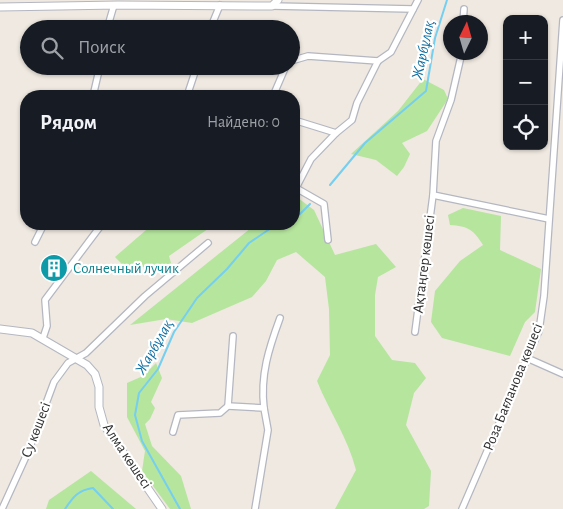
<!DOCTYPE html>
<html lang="ru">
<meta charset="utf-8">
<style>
:root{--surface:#171b24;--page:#242831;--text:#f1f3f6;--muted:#9ea1a6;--line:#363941}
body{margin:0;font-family:"Alegreya Sans",sans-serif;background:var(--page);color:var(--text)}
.controls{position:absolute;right:15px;top:15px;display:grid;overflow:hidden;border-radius:10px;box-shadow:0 1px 4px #0004}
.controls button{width:45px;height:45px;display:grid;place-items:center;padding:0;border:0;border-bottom:1px solid var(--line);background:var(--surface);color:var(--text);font:25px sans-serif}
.compass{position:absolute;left:443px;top:15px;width:45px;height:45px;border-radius:50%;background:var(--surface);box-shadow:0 1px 4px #0004;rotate:5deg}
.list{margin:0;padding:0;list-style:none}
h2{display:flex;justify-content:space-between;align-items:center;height:65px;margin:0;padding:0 20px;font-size:21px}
h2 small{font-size:16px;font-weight:400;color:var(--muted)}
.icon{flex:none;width:28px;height:28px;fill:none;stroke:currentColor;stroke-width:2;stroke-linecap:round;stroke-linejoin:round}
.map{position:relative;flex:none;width:563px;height:509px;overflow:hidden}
.search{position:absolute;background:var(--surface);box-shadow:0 1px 4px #0004;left:20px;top:20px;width:280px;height:55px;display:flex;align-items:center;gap:12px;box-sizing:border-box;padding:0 18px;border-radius:28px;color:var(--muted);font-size:19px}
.panel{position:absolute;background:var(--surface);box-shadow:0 1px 4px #0004;left:20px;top:90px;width:280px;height:140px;border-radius:20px}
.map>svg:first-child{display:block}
.green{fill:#b6e59e}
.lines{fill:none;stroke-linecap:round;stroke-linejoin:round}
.stream{stroke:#75cff0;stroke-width:2}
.minor-casing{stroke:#b4b7c1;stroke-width:8}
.tertiary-casing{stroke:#b4b7c1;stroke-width:9}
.minor{stroke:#fff;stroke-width:5.5}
.tertiary{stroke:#fff;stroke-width:7}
.labels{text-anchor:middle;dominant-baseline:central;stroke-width:4.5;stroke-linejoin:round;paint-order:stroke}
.street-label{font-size:15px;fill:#2e2e2e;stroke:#fff}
.culture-label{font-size:15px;fill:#0d838f;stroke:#fff;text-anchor:start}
.water-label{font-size:16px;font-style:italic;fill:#0d6fa3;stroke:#fff}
</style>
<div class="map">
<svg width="563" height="509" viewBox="0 0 563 509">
<rect width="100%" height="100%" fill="#efe9e1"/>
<g class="green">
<polygon points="423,79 444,90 448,99 427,131 402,143 410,154 404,167 397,176 376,160 351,154 398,111"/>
<path d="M294,195L314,210L335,255L376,244L396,267L378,277L375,295V336L392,360L415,363L426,378L414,393L406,425L431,471L429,506L424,509H335L356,470C348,438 329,411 317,381L330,355L329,309L325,277L296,252L277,260L266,281L252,297L192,323L166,319L130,325L256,224H294Z"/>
<path d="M463,208L501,216L500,250L541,269L535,312L525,322L510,356L442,338L431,322L435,291L460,261L483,245C474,230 468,226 450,225L448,215Z"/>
<polygon points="153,224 215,224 169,256 171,263 167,268 141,267 129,271 115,257"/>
<polygon points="156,363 162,378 151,402 155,408 150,419 145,424 152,446 181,476 191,509 170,509 142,471 145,451 127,417 127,383 143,376"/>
<polygon points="91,471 136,509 46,509 49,500"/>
</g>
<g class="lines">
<g class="stream">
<polyline points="330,185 365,143 426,91 435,38 447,0"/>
<polyline points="294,217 300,214 310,204"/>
<path d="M65,509C73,497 78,490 93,488L113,509"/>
<polyline points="180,509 142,441 135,415 139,393 158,369 174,332 197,298 227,269 249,243 277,224"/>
</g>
<g class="minor-casing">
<g id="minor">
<polyline points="272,6 413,9"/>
<polyline points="463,22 464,9"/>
<polyline points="107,29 114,5"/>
<polyline points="210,29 220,5"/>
<polyline points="291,61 308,56 378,61"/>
<polyline points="93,96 100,66"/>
<polyline points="187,96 197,66"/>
<polyline points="273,96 286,66"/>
<polyline points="294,120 336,133"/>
<polyline points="433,195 549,219"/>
<polyline points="328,240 324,204 296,188 311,159 336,133 352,120 357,103 378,61 391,52 418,0"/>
<polyline points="35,242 44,224"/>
<polyline points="415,332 433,195 436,141 451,100 462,52"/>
<polyline points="43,338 47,326 45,300 102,224"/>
<polyline points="527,358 563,374"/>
<polyline points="228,406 264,408 268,430 255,509"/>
<path d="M264,408C260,375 269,348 280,318"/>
<polyline points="173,432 178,415 220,413 228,406 233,336"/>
<polyline points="2,509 28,452 54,382 68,363 86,353 145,296 208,243"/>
<polyline points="462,509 539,331 544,296 563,20"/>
</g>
</g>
<g class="tertiary-casing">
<g id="tertiary">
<polyline points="0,7 118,5 272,6 278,0"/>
<polyline points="0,329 32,333 87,365 95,374 99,387 99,407 104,425 162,509"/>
</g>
</g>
<use href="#minor" class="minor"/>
<use href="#tertiary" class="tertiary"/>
</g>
<defs>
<g id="building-disc" transform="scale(1.4375)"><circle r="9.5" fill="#0f9aa8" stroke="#fff"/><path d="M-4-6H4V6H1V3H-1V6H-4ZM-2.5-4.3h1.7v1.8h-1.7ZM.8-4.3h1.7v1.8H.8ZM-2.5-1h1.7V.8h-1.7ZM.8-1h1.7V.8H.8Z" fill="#fff"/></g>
</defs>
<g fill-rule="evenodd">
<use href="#building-disc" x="54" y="268"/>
</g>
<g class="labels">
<g class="street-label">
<text transform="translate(424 264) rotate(-83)">Ақтаңгер көшесі</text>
<text transform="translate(513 387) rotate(-68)">Роза Бағланова көшесі</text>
<text transform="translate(36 430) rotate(-69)">Су көшесі</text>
<text transform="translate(127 456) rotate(56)">Алма көшесі</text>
</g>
<g class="culture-label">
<text x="73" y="268">Солнечный лучик</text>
</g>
<g class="water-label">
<text transform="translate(423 50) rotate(-78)">Жарбұлақ</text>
<text transform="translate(154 347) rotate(-60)">Жарбұлақ</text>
</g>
</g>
</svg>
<div class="controls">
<button>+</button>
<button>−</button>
<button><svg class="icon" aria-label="locate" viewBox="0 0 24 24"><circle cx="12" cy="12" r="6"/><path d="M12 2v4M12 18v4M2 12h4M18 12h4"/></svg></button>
</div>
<svg class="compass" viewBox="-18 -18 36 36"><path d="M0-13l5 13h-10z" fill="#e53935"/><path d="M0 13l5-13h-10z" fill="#9ea1a6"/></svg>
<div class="search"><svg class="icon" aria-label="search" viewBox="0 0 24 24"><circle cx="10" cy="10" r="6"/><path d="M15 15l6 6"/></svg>Поиск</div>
<section class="panel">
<h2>Рядом<small>Найдено: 0</small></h2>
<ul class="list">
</ul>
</section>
</div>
